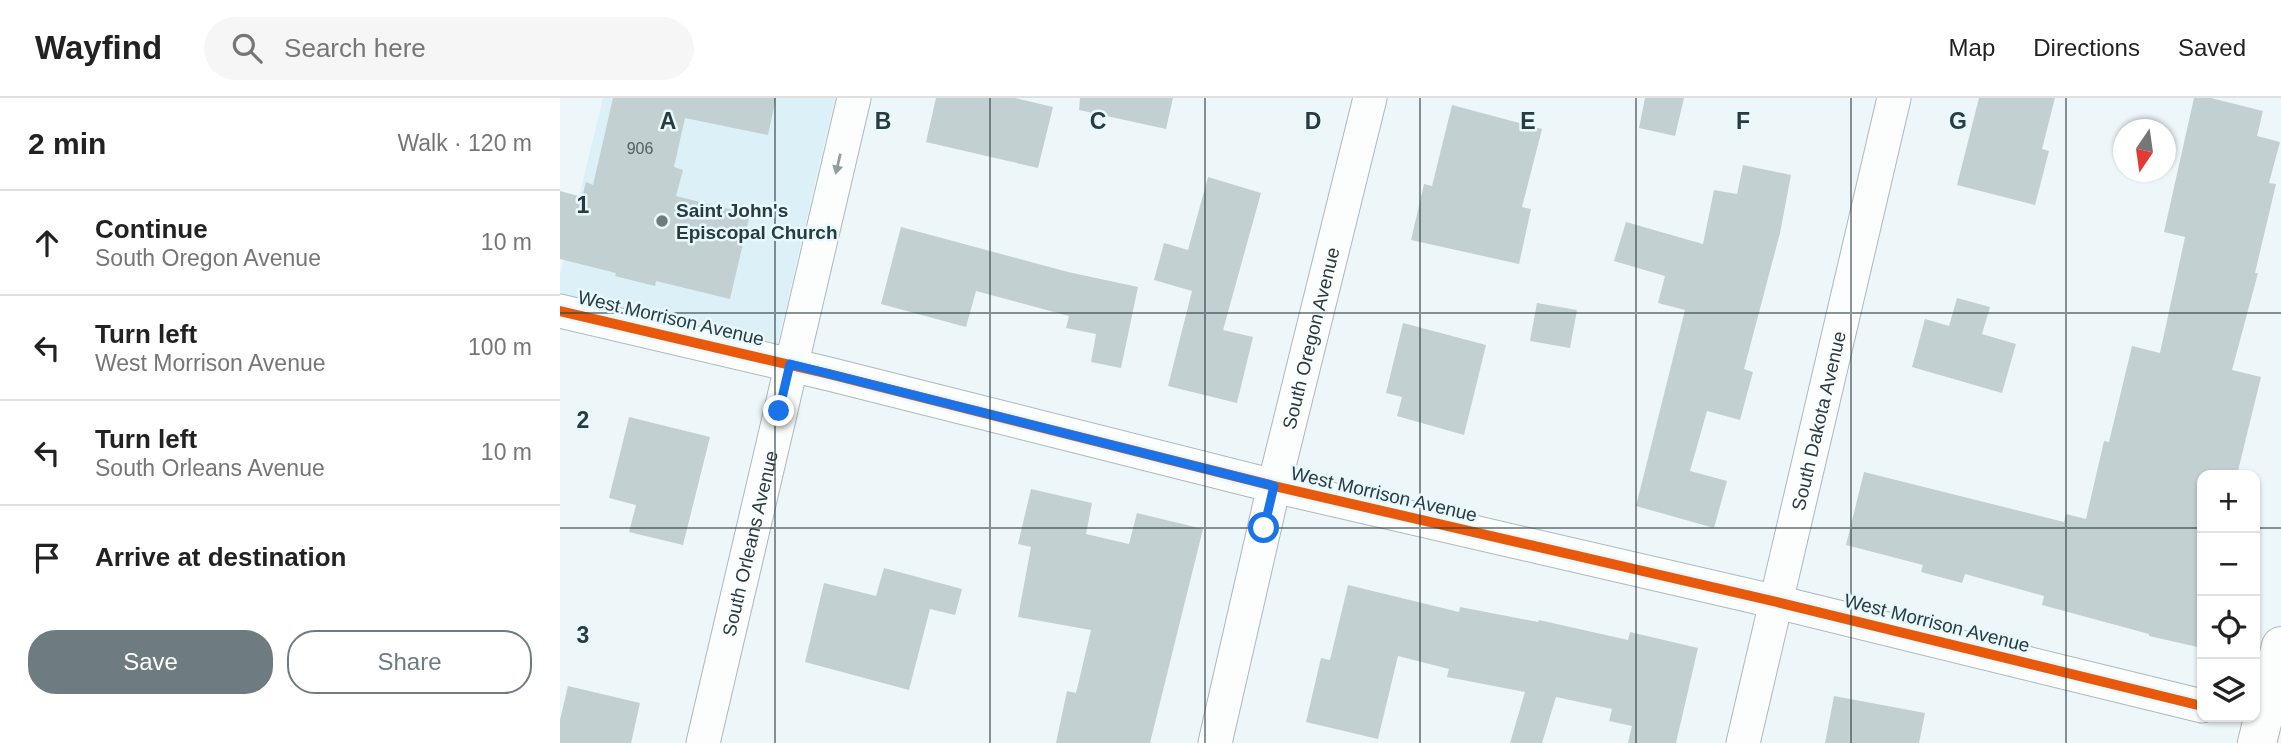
<!DOCTYPE html>
<meta charset="utf-8">
<style>
:root{--surface:#fff;--page:#f6f6f6;--text:#222;--muted:#767676;--line:#e0e0e0;--accent:#6e7c81}
body{margin:0;font-family:Helvetica,sans-serif;background:var(--page);color:var(--text)}
.controls{position:absolute;right:21px;bottom:21px;display:grid;overflow:hidden;border-radius:14px;box-shadow:0 2px 5px #0004}
.controls button{width:63px;height:63px;display:grid;place-items:center;padding:0;border:0;border-bottom:2px solid var(--line);background:var(--surface);color:var(--text);font:35px sans-serif}
.compass{position:absolute;left:1553px;top:21px;width:63px;height:63px;border-radius:50%;background:var(--surface);box-shadow:0 2px 5px #0004;rotate:193deg}
.stop{position:absolute;width:21px;height:21px;margin:-16px;border:5px solid #1a73e8;border-radius:50%;background:#fff}
.stop.end{background:#1a73e8;border-color:#fff;box-shadow:0 2px 7px #0008}
.list{margin:0;padding:0;list-style:none}
h2{display:flex;justify-content:space-between;align-items:center;height:91px;margin:0;padding:0 28px;font-size:30px}
h2 small{font-size:23px;font-weight:400;color:var(--muted)}
.list li{display:grid;grid-template-columns:46px 1fr auto;gap:21px;align-items:center;box-sizing:border-box;height:105px;padding:0 28px;border-top:2px solid var(--line)}
.list b{display:block;font-size:26px;white-space:nowrap}
.list p{margin:0;font-size:23px;white-space:nowrap;color:var(--muted)}
.list em{font-size:23px;font-style:normal;color:var(--muted)}
.actions{display:flex;gap:14px;padding:21px 28px}
.actions a{flex:1;padding:16px 0;border:2px solid var(--accent);border-radius:28px;text-align:center;font-size:24px;color:var(--accent)}
.actions .main{background:var(--accent);color:#fff}
.icon{flex:none;width:38px;height:38px;fill:none;stroke:currentColor;stroke-width:2;stroke-linecap:round;stroke-linejoin:round}
.map{position:relative;flex:none;width:1721px;height:645px;overflow:hidden}
header{display:flex;align-items:center;gap:42px;box-sizing:border-box;height:98px;padding:0 35px;background:var(--surface);border-bottom:2px solid var(--line)}
header strong{font-size:33px}
nav{display:flex;gap:38px;margin-inline-start:auto;font-size:24px}
.search{width:490px;height:63px;background:var(--page);display:flex;align-items:center;gap:18px;box-sizing:border-box;padding:0 24px;border-radius:38px;color:var(--muted);font-size:26px}
main{display:flex}
aside{flex:1;background:var(--surface)}
.map>svg:first-child{display:block}
.built{fill:#dbf0f7}
.building{fill:#c3d0d2}
.lines{fill:none;stroke-linecap:round;stroke-linejoin:round}
.street-casing{stroke:#acb8bc;stroke-width:35}
.secondary-casing{stroke:#acb8bc;stroke-width:40}
.street{stroke:#fcfefe;stroke-width:33}
.secondary{stroke:#fcfefe;stroke-width:38}
.cycleway-casing{stroke:#e8f9fe;stroke-width:15}
.cycleway{stroke:#e8590c;stroke-width:10}
.oneway{fill:#939c9f}
.route{stroke:#1a73e8;stroke-width:9}
.grid{fill:none;stroke:#2a3b40;stroke-width:2;stroke-opacity:0.55}
.poi-dot{fill:#6e7c81;stroke:#e8f9fe;stroke-width:2.5}
.labels{text-anchor:middle;dominant-baseline:central;stroke-width:5;stroke-linejoin:round;paint-order:stroke}
.number-label{font-size:16px;fill:#506064}
.poi-label{font-size:19px;font-weight:bold;fill:#2a3b40;stroke:#e8f9fe;text-anchor:start}
.street-label{font-size:19px;fill:#2a3b40;stroke:#e8f9fe}
.grid-label{font-size:23px;text-anchor:middle;font-weight:bold;fill:#2a3b40;stroke:#e8f9fe;stroke-width:5;stroke-linejoin:round;paint-order:stroke}
</style>
<header>
<strong>Wayfind</strong>
<div class="search"><svg class="icon" aria-label="search" viewBox="0 0 24 24"><circle cx="10" cy="10" r="6"/><path d="M15 15l6 6"/></svg>Search here</div>
<nav><a>Map</a><a>Directions</a><a>Saved</a></nav>
</header>
<main>
<aside>
<h2>2 min<small>Walk · 120 m</small></h2>
<ul class="list">
<li><svg class="icon" aria-label="ahead" viewBox="0 0 24 24"><path d="M12 20V5M6 11l6-6 6 6"/></svg><div><b>Continue</b><p>South Oregon Avenue</p></div><em>10 m</em></li>
<li><svg class="icon" aria-label="left" viewBox="0 0 24 24"><path d="M17 20v-9H6M10 6l-5 5 5 5"/></svg><div><b>Turn left</b><p>West Morrison Avenue</p></div><em>100 m</em></li>
<li><svg class="icon" aria-label="left" viewBox="0 0 24 24"><path d="M17 20v-9H6M10 6l-5 5 5 5"/></svg><div><b>Turn left</b><p>South Orleans Avenue</p></div><em>10 m</em></li>
<li><svg class="icon" aria-label="arrive" viewBox="0 0 24 24"><path d="M6 21V4h12l-3 4 3 4H6"/></svg><div><b>Arrive at destination</b></div></li>
</ul>
<div class="actions"><a class="main">Save</a><a>Share</a></div>
</aside>
<div class="map">
<svg width="1721" height="645" viewBox="0 0 1721 645">
<rect width="100%" height="100%" fill="#edf6f9"/>
<polygon class="built" points="43,0 275,0 217,248 0,198 0,177"/>
<g class="building">
<polygon points="53,0 216,0 208,37 125,20 114,69 123,72 116,98 190,116 170,201 96,183 95,188 55,178 56,175 0,161 0,93 22,99 26,84 33,87"/>
<polygon points="376,0 455,0 493,9 478,70 366,44"/>
<polygon points="520,0 613,0 606,31 519,12"/>
<polygon points="1085,0 1124,0 1115,38 1079,30"/>
<polygon points="1419,0 1495,0 1482,51 1489,53 1475,107 1397,87"/>
<polygon points="1634,0 1651,0 1703,13 1697,38 1720,44 1709,85 1716,86 1695,175 1698,175 1672,272 1701,279 1677,377 1642,377 1642,550 1589,538 1589,536 1482,507 1484,498 1405,476 1402,485 1361,474 1363,467 1286,447 1304,374 1504,424 1506,416 1526,421 1544,343 1549,344 1572,248 1600,255 1625,139 1604,134"/>
<polygon points="892,7 982,31 962,109 971,111 959,166 851,142 864,86 872,88"/>
<polygon points="1183,67 1231,77 1220,135 1184,271 1193,274 1180,322 1147,313 1130,373 1167,383 1154,430 1076,408 1125,212 1098,205 1105,178 1054,163 1066,124 1143,146 1154,92 1177,96"/>
<polygon points="648,79 701,95 663,232 693,239 677,305 608,288 632,193 594,182 604,145 628,152"/>
<polygon points="341,129 508,174 578,189 561,270 531,264 536,236 506,230 509,218 416,193 406,229 321,206"/>
<polygon points="1397,200 1430,209 1422,236 1456,246 1442,295 1352,269 1365,221 1389,228"/>
<polygon points="977,205 1017,212 1010,250 970,243"/>
<polygon points="843,225 926,247 904,337 837,318 842,299 826,295"/>
<polygon points="69,319 150,339 123,447 69,434 76,407 49,400"/>
<polygon points="471,391 532,405 526,436 569,446 577,415 643,431 590,645 496,645 507,593 516,595 531,532 458,519 471,449 458,446"/>
<polygon points="324,470 402,491 395,517 370,511 349,592 245,564 264,485 316,498"/>
<polygon points="788,487 899,514 900,509 978,524 979,522 1068,542 1070,534 1138,550 1116,645 1068,645 1072,628 1049,623 1052,611 996,599 982,645 950,645 965,594 887,579 889,571 838,558 818,641 746,624 761,560 770,562"/>
<polygon points="8,588 80,605 71,645 0,645 0,622"/>
<polygon points="1274,598 1365,615 1359,645 1265,645"/>
</g>
<g class="lines">
<g class="street-casing">
<g id="street">
<polyline points="0,213 269,276 714,388 1217,504 1642,608"/>
<path id="s1" d="M143,645L294,0"/>
<path id="s2" d="M655,645L714,388L810,0"/>
<path id="s3" d="M1183,645L1334,0"/>
</g>
</g>
<g class="secondary-casing">
<polyline id="secondary" points="1697,645 1721,548"/>
</g>
<use href="#street" class="street"/>
<use href="#secondary" class="secondary"/>
<g class="cycleway-casing">
<polyline id="cycleway" points="0,213 269,276 714,388 1217,504 1642,608"/>
</g>
<use href="#cycleway" class="cycleway"/>
</g>
<defs><path id="oneway-solid" d="M-6-.8H1V-3.2L6.5 0L1 3.2V.8H-6Z" transform="scale(1.75)"/></defs>
<use class="oneway" href="#oneway-solid" transform="translate(278 66) rotate(103)"/>
<g class="lines">
<polyline class="route" points="219,313 230,266 714,388 704,430"/>
</g>
<path class="grid" d="M215,0V645M430,0V645M645,0V645M860,0V645M1076,0V645M1291,0V645M1506,0V645M0,215H1721M0,430H1642M1695,430H1721"/>
<circle class="poi-dot" cx="102" cy="123" r="7"/>
<g class="labels">
<g class="number-label">
<text x="80" y="50">906</text>
</g>
<g class="poi-label">
<text x="116" y="112">Saint John's<tspan x="116" dy="22">Episcopal Church</tspan></text>
</g>
<g class="street-label">
<text transform="translate(111 220) rotate(13)">West Morrison Avenue</text>
<text stroke="none"><textPath href="#s2" startOffset="416">South Oregon Avenue</textPath></text>
<text stroke="none"><textPath href="#s3" startOffset="331">South Dakota Avenue</textPath></text>
<text transform="translate(824 396) rotate(13)">West Morrison Avenue</text>
<text stroke="none"><textPath href="#s1" startOffset="205">South Orleans Avenue</textPath></text>
<text transform="translate(1377 525) rotate(14)">West Morrison Avenue</text>
</g>
</g>
<g class="grid-label">
<text x="108" y="31">A</text>
<text x="323" y="31">B</text>
<text x="538" y="31">C</text>
<text x="753" y="31">D</text>
<text x="968" y="31">E</text>
<text x="1183" y="31">F</text>
<text x="1398" y="31">G</text>
<text x="23" y="115">1</text>
<text x="23" y="330">2</text>
<text x="23" y="545">3</text>
</g>
</svg>
<div class="controls">
<button>+</button>
<button>−</button>
<button><svg class="icon" aria-label="locate" viewBox="0 0 24 24"><circle cx="12" cy="12" r="6"/><path d="M12 2v4M12 18v4M2 12h4M18 12h4"/></svg></button>
<button><svg class="icon" aria-label="layers" viewBox="0 0 24 24"><path d="M12 4l9 5-9 5-9-5zM3 14l9 5 9-5"/></svg></button>
</div>
<svg class="compass" viewBox="-18 -18 36 36"><path d="M0-13l5 13h-10z" fill="#e53935"/><path d="M0 13l5-13h-10z" fill="#767676"/></svg>
<div class="stop" style="left:704px;top:430px"></div>
<div class="stop end" style="left:219px;top:313px"></div>
</div>
</main>
